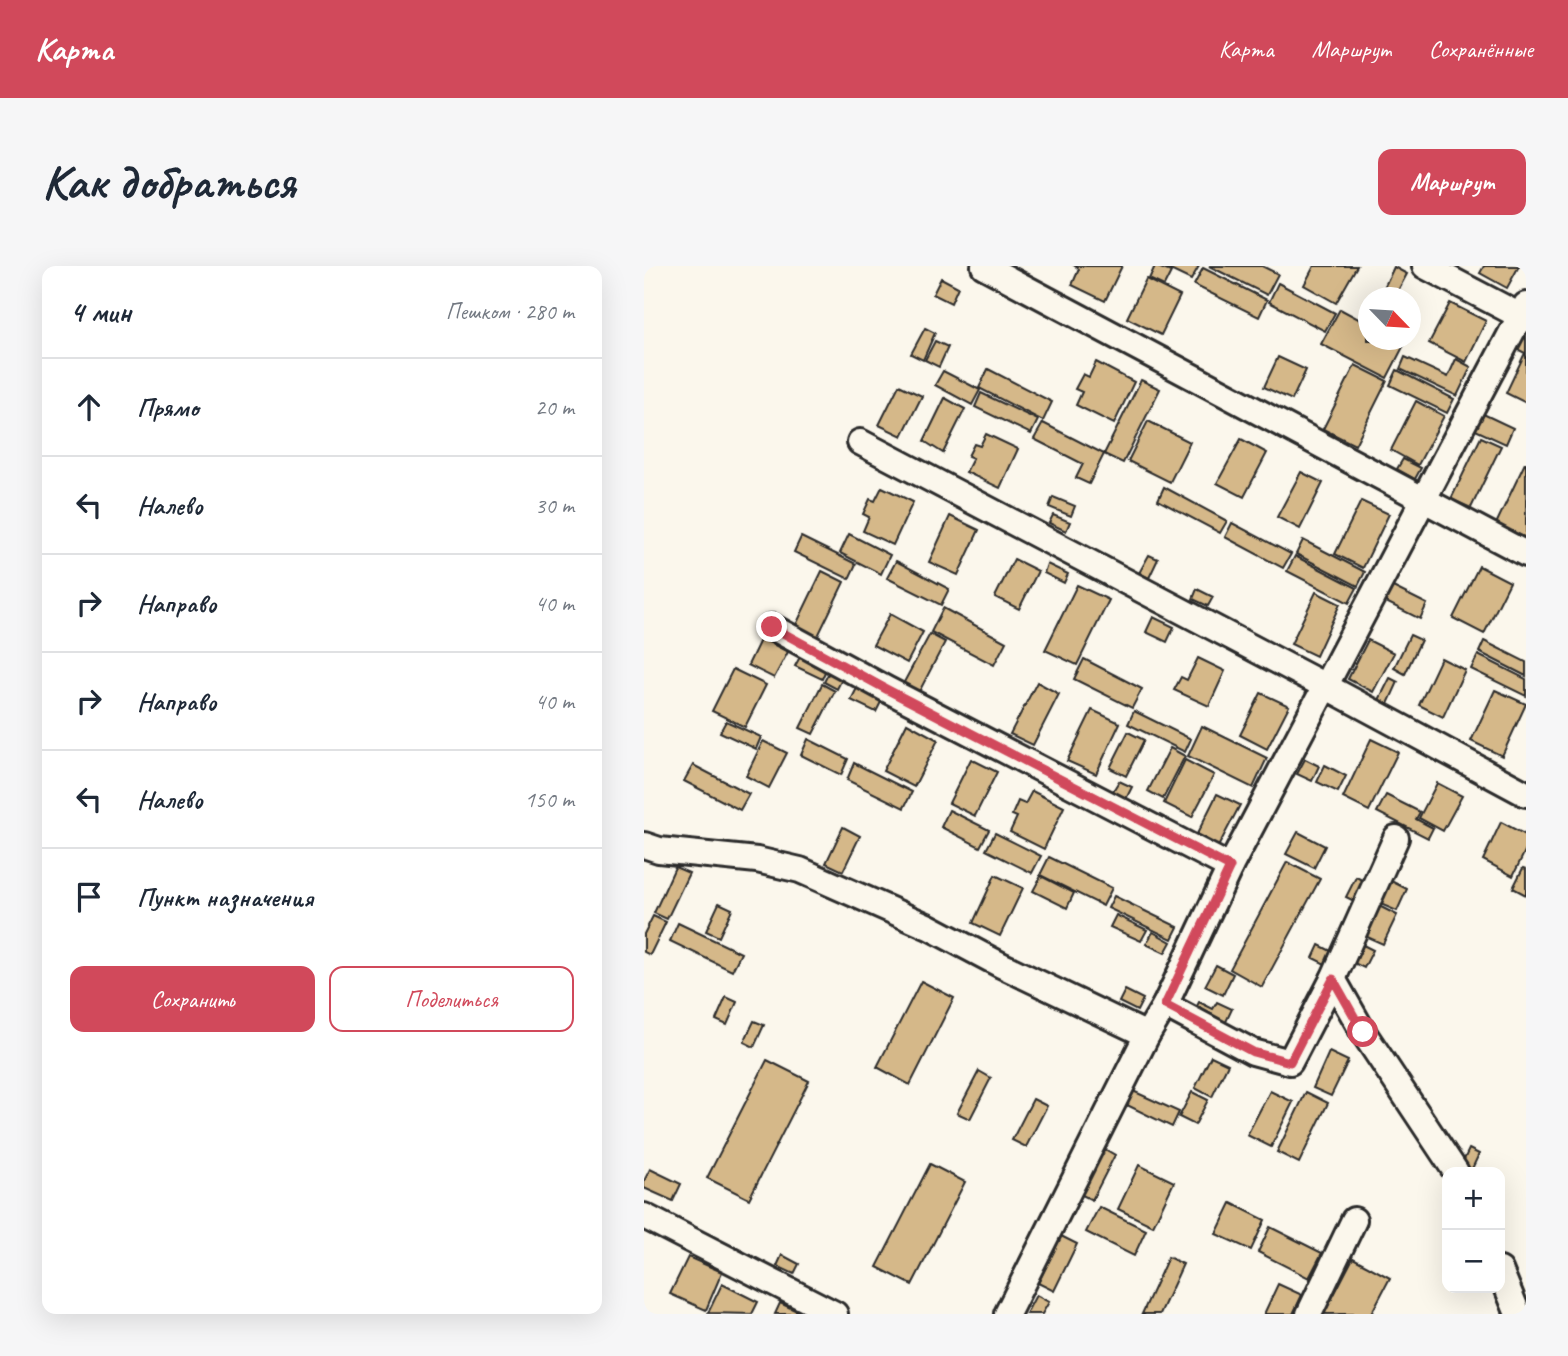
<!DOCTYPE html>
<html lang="ru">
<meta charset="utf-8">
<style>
:root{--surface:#fff;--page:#f6f6f7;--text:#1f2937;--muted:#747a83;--line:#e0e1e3;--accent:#d1495b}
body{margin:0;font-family:Caveat,sans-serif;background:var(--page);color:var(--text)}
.controls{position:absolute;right:21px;bottom:21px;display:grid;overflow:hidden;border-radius:14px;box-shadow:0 7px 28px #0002}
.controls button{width:63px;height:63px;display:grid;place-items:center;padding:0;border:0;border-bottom:2px solid var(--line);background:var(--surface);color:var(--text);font:35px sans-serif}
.compass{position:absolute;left:714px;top:21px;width:63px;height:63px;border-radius:50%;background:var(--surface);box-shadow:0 7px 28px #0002;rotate:115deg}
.stop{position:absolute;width:21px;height:21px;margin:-16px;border:5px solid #d1495b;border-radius:50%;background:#fff}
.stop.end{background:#d1495b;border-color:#fff;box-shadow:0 2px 7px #0008}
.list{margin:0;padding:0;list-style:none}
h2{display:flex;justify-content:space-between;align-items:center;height:91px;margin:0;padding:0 28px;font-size:30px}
h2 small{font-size:23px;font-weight:400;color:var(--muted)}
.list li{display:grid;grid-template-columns:46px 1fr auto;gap:21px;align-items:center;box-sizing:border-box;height:98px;padding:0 28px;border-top:2px solid var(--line)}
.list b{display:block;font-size:26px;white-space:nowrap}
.list em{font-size:23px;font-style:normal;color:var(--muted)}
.actions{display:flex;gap:14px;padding:21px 28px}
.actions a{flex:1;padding:16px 0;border:2px solid var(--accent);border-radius:14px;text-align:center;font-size:24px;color:var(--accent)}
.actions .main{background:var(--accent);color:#fff}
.icon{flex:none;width:38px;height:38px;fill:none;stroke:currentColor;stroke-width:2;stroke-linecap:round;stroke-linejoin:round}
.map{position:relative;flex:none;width:882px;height:1048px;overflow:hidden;border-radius:14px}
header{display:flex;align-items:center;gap:42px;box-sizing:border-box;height:98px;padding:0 35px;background:var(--accent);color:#fff}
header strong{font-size:33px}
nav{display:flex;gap:38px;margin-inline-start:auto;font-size:24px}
.intro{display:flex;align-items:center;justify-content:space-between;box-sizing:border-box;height:168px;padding:0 42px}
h1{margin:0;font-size:49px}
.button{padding:18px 32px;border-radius:14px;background:var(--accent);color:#fff;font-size:24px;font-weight:700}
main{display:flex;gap:42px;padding:0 42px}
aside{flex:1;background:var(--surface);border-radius:14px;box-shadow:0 7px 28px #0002}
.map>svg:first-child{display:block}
.building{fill:#d5b889;stroke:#2b2b2b;stroke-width:2}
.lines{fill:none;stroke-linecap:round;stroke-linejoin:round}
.minor-casing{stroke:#2b2b2b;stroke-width:30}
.minor{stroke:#fbf7ec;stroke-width:24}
.route{stroke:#d1495b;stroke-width:9}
</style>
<header>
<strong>Карта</strong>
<nav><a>Карта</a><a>Маршрут</a><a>Сохранённые</a></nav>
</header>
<div class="intro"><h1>Как добраться</h1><a class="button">Маршрут</a></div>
<main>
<aside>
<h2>4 мин<small>Пешком · 280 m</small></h2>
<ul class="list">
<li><svg class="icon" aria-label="ahead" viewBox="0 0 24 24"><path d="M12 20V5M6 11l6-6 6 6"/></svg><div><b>Прямо</b></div><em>20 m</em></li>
<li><svg class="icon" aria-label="left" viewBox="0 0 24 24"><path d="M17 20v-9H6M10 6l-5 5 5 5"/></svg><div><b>Налево</b></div><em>30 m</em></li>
<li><svg class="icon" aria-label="right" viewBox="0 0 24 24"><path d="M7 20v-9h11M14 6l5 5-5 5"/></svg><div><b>Направо</b></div><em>40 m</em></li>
<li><svg class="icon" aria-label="right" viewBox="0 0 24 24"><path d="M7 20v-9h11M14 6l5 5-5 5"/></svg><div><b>Направо</b></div><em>40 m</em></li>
<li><svg class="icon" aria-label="left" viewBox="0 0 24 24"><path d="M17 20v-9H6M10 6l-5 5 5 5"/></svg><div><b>Налево</b></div><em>150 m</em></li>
<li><svg class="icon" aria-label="arrive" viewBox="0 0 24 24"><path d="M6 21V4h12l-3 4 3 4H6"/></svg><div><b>Пункт назначения</b></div></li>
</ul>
<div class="actions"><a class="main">Сохранить</a><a>Поделиться</a></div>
</aside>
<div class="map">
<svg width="882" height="1048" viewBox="0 0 882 1048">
<rect width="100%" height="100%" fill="#fbf7ec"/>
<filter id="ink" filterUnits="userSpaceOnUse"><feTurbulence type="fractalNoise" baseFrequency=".0143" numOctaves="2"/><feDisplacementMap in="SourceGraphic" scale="14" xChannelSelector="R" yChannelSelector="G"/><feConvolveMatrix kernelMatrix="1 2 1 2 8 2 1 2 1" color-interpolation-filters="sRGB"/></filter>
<g filter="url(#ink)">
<g class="building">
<polygon points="431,0 478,0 461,35 428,19 435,3"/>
<polygon points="511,0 527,6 520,20 505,13"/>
<polygon points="518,0 555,0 547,14"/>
<polygon points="565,0 618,0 634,8 623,29"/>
<polygon points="670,0 713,0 692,37 660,19"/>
<polygon points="840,0 875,0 863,22 836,7"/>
<polygon points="750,1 763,8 750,32 735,32"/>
<polygon points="559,2 623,34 615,51 550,19"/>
<polygon points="297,12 314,21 307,37 289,28"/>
<polygon points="502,13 536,30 517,69 483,52"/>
<polygon points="634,17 691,47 681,65 625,36"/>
<polygon points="806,37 842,55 822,96 785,77"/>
<polygon points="696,43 724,58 724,74 754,74 761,77 743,112 677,78"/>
<polygon points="281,62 291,67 279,94 267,88"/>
<polygon points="880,69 882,70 882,137 862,127 881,87 873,83"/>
<polygon points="291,75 304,81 295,101 281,94"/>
<polygon points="634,91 662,104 648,134 620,121"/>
<polygon points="761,91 804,111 812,93 827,101 813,130 756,103"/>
<polygon points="452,96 490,116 470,158 432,139 438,126 431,123 439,108 445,111"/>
<polygon points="711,99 743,115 711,179 679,163"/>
<polygon points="344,103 408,136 399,155 335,122"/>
<polygon points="753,104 810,133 803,147 746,119"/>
<polygon points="299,105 336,124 328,139 291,119"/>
<polygon points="497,114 516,123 479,197 460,188"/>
<polygon points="255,119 278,130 258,170 235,159"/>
<polygon points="337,127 394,154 387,168 331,141"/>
<polygon points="301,132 321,143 299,187 280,175"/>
<polygon points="772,135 800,150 774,199 747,184"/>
<polygon points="835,146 869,162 862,178 827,162"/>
<polygon points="504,155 546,176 526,216 484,195"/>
<polygon points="399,157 460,188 445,218 432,212 439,198 390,173"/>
<polygon points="342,168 374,183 356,222 322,206 329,192 324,190 330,178 336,180"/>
<polygon points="837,171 857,180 827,242 807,233"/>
<polygon points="597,173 623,187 600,231 573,217"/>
<polygon points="759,193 777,202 771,213 753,203"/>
<polygon points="881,197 882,197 882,272 852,258"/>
<polygon points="657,206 679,217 656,263 633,251"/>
<polygon points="238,221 269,236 249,279 219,265 225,251 219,248 226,233 231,235"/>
<polygon points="520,221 583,255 576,267 514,234"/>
<polygon points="409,231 431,240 427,250 405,241"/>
<polygon points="717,235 745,248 719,302 691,288"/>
<polygon points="409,249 426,256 422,265 405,257"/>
<polygon points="306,250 335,264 314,309 285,296"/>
<polygon points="588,257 647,288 639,302 581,271"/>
<polygon points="205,268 246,289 237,308 196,287"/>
<polygon points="157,271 212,298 205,313 150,286"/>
<polygon points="659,274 721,306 714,320 652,288"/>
<polygon points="505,289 514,293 505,312 495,307"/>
<polygon points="651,290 713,322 705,337 643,305"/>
<polygon points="370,293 394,305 375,343 351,331"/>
<polygon points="252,295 305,323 297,339 243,312"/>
<polygon points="403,298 424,308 420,317 400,307"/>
<polygon points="835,300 866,316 840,368 809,352"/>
<polygon points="178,305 200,316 173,372 151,361"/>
<polygon points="433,319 465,334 433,399 401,384"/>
<polygon points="747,320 783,338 776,353 740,335"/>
<polygon points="553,323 569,331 564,340 549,333"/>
<polygon points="672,326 696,338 672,390 647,378"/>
<polygon points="299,342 362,376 350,399 287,366"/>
<polygon points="246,348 279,366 263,397 229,379"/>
<polygon points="509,351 530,361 523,376 502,366"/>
<polygon points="286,368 301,376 275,426 259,418"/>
<polygon points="766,369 777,374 761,408 750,402"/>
<polygon points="117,372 144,386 130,412 104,399"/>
<polygon points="724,374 750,387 729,426 704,413"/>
<polygon points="840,375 882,396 882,410 835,386"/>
<polygon points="157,389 183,401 178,413 151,400"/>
<polygon points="834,389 882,413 882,430 827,403"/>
<polygon points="554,392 581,405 565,440 530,424 537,411 543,414"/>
<polygon points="797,392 821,404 799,451 775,439"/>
<polygon points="440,393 498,423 488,442 430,413"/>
<polygon points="89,403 122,419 101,461 68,445"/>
<polygon points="186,404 199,411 193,423 180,416"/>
<polygon points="746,412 754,416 744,438 735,434"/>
<polygon points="393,416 415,428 389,479 366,468"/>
<polygon points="178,418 191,425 169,468 156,462"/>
<polygon points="214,420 239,432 232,446 207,434"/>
<polygon points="851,424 882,438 858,490 827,475"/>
<polygon points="617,427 645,440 623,483 596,469"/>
<polygon points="448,444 476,457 452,508 423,495"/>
<polygon points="490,445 547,473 541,486 484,458"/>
<polygon points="82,455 117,471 112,483 76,466"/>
<polygon points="263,457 294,474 270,521 239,505"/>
<polygon points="558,460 623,492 609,522 544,490"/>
<polygon points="484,466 500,474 482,510 466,502"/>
<polygon points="164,473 204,493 197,509 157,489"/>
<polygon points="727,473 754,486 725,545 699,532"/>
<polygon points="119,475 143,487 125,522 102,510"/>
<polygon points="526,482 541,490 519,533 504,525"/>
<polygon points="327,493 353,506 331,550 305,537"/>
<polygon points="661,493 675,500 668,515 653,508"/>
<polygon points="541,494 570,509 548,551 520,537"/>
<polygon points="210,497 268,526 260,542 203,514"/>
<polygon points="49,499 105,528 96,544 40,515"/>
<polygon points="681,499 702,510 694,526 673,516"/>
<polygon points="475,515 488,521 481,535 467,528"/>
<polygon points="793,517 818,530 799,565 775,552"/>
<polygon points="388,525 420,541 400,583 366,566 373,551 368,549 374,535 381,538"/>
<polygon points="573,528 596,539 574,581 552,570"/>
<polygon points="742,529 776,546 772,553 789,562 784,572 733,546"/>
<polygon points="305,544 345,564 336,581 297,561"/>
<polygon points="857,556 882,569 882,583 869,610 839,594"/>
<polygon points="199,561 216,570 199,605 182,597"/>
<polygon points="654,566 681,580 670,602 642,588"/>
<polygon points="351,567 397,590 388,607 342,584"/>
<polygon points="405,591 468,622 459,640 396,609"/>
<polygon points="643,596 676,613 618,721 586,703"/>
<polygon points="31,601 45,607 23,653 10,647"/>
<polygon points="879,602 882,603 882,629 869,622"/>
<polygon points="351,609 379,622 356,670 329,657"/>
<polygon points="397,610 430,627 423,642 389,625"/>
<polygon points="712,611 722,616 712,636 702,631"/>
<polygon points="745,614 763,623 753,645 734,637"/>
<polygon points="470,630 534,661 528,673 464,642"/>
<polygon points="75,637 88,643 75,671 62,665"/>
<polygon points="735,640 753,649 739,678 721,670"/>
<polygon points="472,649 503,664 497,675 466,661"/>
<polygon points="9,650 22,656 6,689 0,686 0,668"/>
<polygon points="34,657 97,687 88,705 26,675"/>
<polygon points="509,666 527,676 521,687 502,678"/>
<polygon points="675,679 689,686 683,699 669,692"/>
<polygon points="719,679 729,684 720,702 710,697"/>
<polygon points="572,699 589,708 579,729 561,720"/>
<polygon points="277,715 310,732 266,819 233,801"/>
<polygon points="481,724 499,733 493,745 475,736"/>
<polygon points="82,731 93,736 83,759 72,754"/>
<polygon points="555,736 569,743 573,736 588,743 580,760 550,746"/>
<polygon points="110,755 120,759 110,781 100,776"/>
<polygon points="685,786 704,795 687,830 669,822"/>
<polygon points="567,790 584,798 568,831 551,822"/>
<polygon points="123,794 165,815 105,933 63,912"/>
<polygon points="335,805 347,812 326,853 313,847"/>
<polygon points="489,825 535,846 528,861 483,839"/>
<polygon points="626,825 649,836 627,881 603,869"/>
<polygon points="548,826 564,834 551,859 535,851"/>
<polygon points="662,826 684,837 655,897 633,886"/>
<polygon points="389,833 403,840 382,881 368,874"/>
<polygon points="459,882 471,889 448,934 436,928"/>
<polygon points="825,883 835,888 827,905 817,900"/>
<polygon points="286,898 321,916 268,1019 233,1001"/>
<polygon points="495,899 530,916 509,960 474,943"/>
<polygon points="6,903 37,918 29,935 0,922 0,915"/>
<polygon points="587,937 621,954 607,984 572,968"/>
<polygon points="455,941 502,964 490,990 442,966"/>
<polygon points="626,961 678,987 665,1012 614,986"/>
<polygon points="417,970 433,978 410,1025 394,1017"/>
<polygon points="138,989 155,998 150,1008 133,1000"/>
<polygon points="44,991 78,1006 62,1044 26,1028"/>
<polygon points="524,991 539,998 516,1048 498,1048"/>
<polygon points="709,992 746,1012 727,1048 680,1048"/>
<polygon points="78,1018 114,1036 108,1048 64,1047"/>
<polygon points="634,1018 658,1029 649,1048 620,1048"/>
<polygon points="392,1029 405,1036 398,1048 382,1048"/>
<polygon points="136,1037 153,1045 151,1048 131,1048"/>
</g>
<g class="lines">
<g class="minor-casing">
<g id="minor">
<polyline points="340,0 882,288"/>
<polyline points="781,0 882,53"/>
<polyline points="216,176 683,421 882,528"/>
<polyline points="128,361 242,423 586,601"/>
<polyline points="0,579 15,584 113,594 156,604 285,661 357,699 503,769"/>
<polyline points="689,713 752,572"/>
<polyline points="521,739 609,786 646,796 689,713 719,766 812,906"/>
<polyline points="0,950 191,1048"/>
<polyline points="856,1004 874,1048"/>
<polyline points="363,1048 503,769 521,739 586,601 882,39"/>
<polyline points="665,1048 710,954"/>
</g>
</g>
<use href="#minor" class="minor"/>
</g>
</g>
<g class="lines" filter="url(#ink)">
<polyline class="route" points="128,361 242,423 586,601 521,739 609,786 646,796 689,713 719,766"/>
</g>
</svg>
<div class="controls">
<button>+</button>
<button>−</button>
</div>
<svg class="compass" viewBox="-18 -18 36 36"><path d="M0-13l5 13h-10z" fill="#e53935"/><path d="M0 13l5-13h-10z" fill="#747a83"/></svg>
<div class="stop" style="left:719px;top:766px"></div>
<div class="stop end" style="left:128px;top:361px"></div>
</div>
</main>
